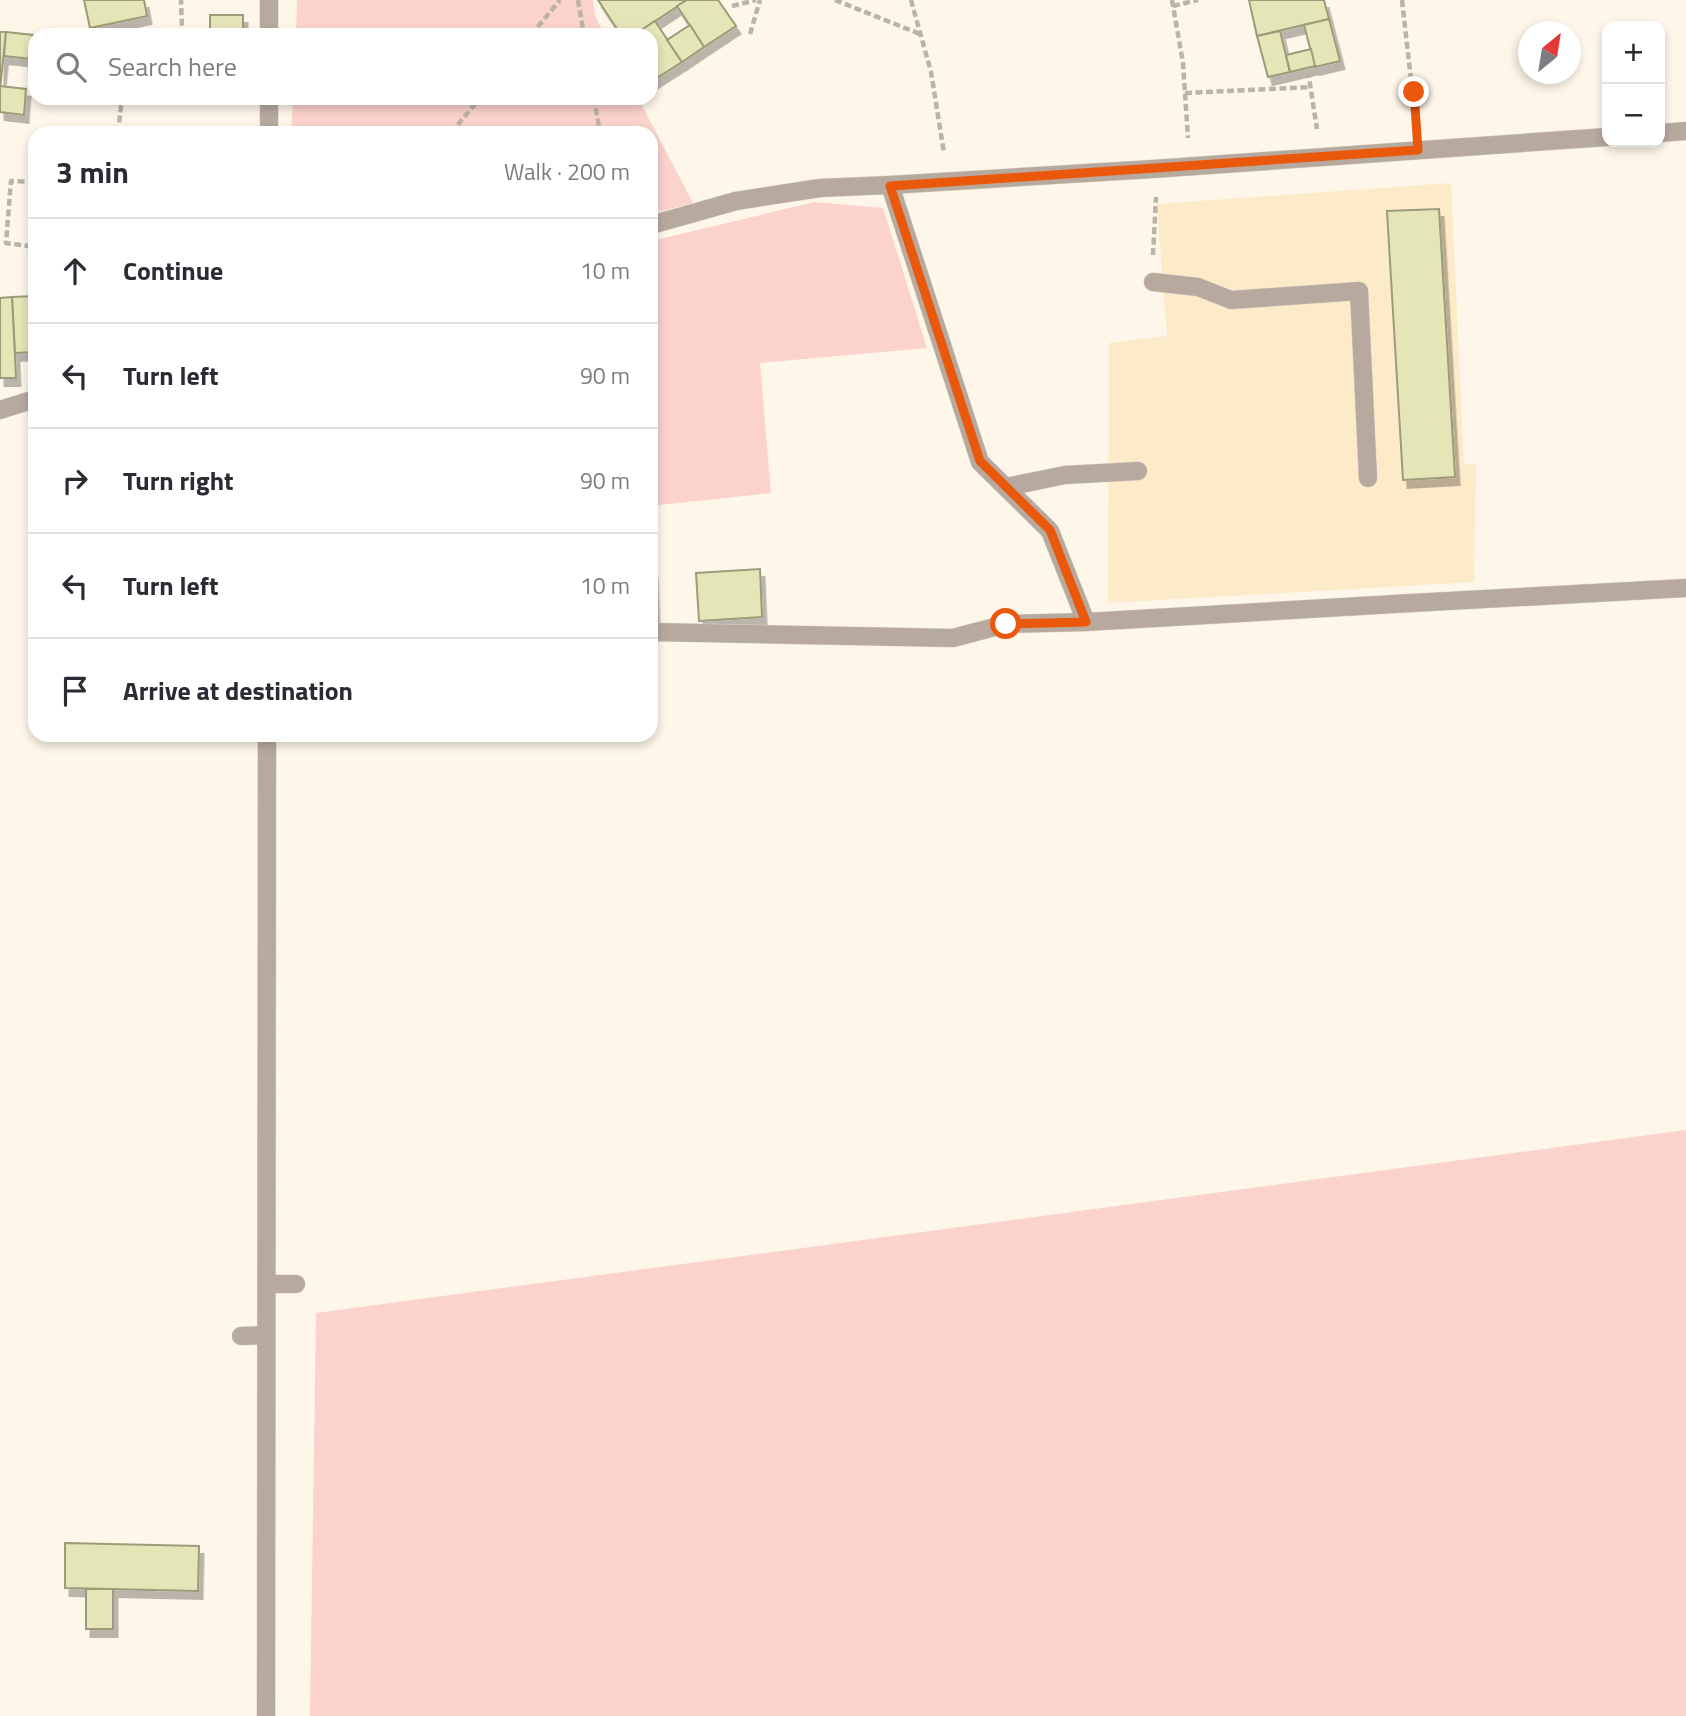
<!DOCTYPE html>
<meta charset="utf-8">
<style>
:root{--surface:#fff;--page:#f7f7f7;--text:#2b2b33;--muted:#7c7c81;--line:#e1e1e2}
body{margin:0;font-family:"Titillium Web",sans-serif;background:var(--page);color:var(--text)}
.controls{position:absolute;right:21px;top:21px;display:grid;overflow:hidden;border-radius:14px;box-shadow:0 4px 10px #0003}
.controls button{width:63px;height:63px;display:grid;place-items:center;padding:0;border:0;border-bottom:2px solid var(--line);background:var(--surface);color:var(--text);font:35px sans-serif}
.compass{position:absolute;left:1518px;top:21px;width:63px;height:63px;border-radius:50%;background:var(--surface);box-shadow:0 4px 10px #0003;rotate:30deg}
.stop{position:absolute;width:21px;height:21px;margin:-16px;border:5px solid #ea580c;border-radius:50%;background:#fff}
.stop.end{background:#ea580c;border-color:#fff;box-shadow:0 2px 7px #0008}
.list{margin:0;padding:0;list-style:none}
h2{display:flex;justify-content:space-between;align-items:center;height:91px;margin:0;padding:0 28px;font-size:30px}
h2 small{font-size:23px;font-weight:400;color:var(--muted)}
.list li{display:grid;grid-template-columns:46px 1fr auto;gap:21px;align-items:center;box-sizing:border-box;height:105px;padding:0 28px;border-top:2px solid var(--line)}
.list b{display:block;font-size:26px;white-space:nowrap}
.list em{font-size:23px;font-style:normal;color:var(--muted)}
.icon{flex:none;width:38px;height:38px;fill:none;stroke:currentColor;stroke-width:2;stroke-linecap:round;stroke-linejoin:round}
.map{position:relative;flex:none;width:1686px;height:1716px;overflow:hidden}
.search{position:absolute;background:var(--surface);box-shadow:0 4px 10px #0003;left:28px;top:28px;width:630px;height:77px;display:flex;align-items:center;gap:18px;box-sizing:border-box;padding:0 24px;border-radius:21px;color:var(--muted);font-size:26px}
.panel{position:absolute;background:var(--surface);box-shadow:0 4px 10px #0003;left:28px;top:126px;width:630px;height:616px;border-radius:21px}
.map>svg:first-child{display:block}
.built{fill:#fdeac9}
.green{fill:#fbd2cc}
.building{fill:#e4e6b8;stroke:#9b9c79;stroke-width:2;filter:url(#shadow)}
.lines{fill:none;stroke-linecap:round;stroke-linejoin:round}
.service-casing{stroke:#dbd3c6;stroke-width:19}
.pedestrian-casing{stroke:#dbd3c6;stroke-width:19}
.minor-casing{stroke:#dbd3c6;stroke-width:19}
.path{stroke:#bab3a6;stroke-width:4.5;stroke-dasharray:7 3.5;stroke-linecap:butt}
.service{stroke:#b8a99f;stroke-width:18}
.pedestrian{stroke:#b8a99f;stroke-width:18}
.minor{stroke:#b8a99f;stroke-width:18}
.route{stroke:#ea580c;stroke-width:9}
</style>
<div class="map">
<svg width="1686" height="1716" viewBox="0 0 1686 1716">
<defs>
<filter id="shadow"><feDropShadow dx="4.5" dy="8" stdDeviation="0" flood-color="#0004"/></filter>
</defs>
<rect width="100%" height="100%" fill="#fef6e9"/>
<polygon class="built" points="1451,183 1464,464 1476,465 1474,582 1108,603 1109,343 1167,336 1157,204"/>
<g class="green">
<polygon points="297,0 593,0 595,16 605,35 296,35"/>
<polygon points="293,98 638,98 693,203 651,214 651,133 291,133"/>
<polygon points="815,202 883,208 927,348 760,363 771,493 651,506 651,241"/>
<polygon points="1686,1130 1686,1716 310,1716 316,1313"/>
</g>
<g class="building">
<polygon points="84,0 144,0 147,16 90,28"/>
<polygon points="598,0 687,0 634,35 621,35"/>
<polygon points="687,0 718,0 736,26 704,47 677,6"/>
<polygon points="1249,0 1324,0 1329,19 1257,36"/>
<rect x="210" y="15" width="33" height="20"/>
<polygon points="1329,19 1340,61 1315,67 1304,25"/>
<polygon points="655,21 682,62 652,81 651,35 634,35"/>
<polygon points="690,25 704,47 682,62 667,40"/>
<polygon points="1280,31 1290,72 1268,77 1257,36"/>
<polygon points="0,32 6,32 0,89"/>
<polygon points="6,32 33,35 31,59 4,56"/>
<polygon points="1311,49 1315,66 1290,72 1286,55"/>
<polygon points="0,86 26,89 24,115 0,112"/>
<polygon points="1439,209 1455,477 1403,480 1387,211"/>
<polygon points="35,296 35,352 15,353 12,297"/>
<polygon points="12,297 16,378 0,378 0,298"/>
<polygon points="760,569 762,617 699,621 696,573"/>
<polygon points="651,570 653,570 655,621 651,621"/>
<polygon points="65,1543 199,1546 198,1591 65,1588"/>
<rect x="86" y="1589" width="27" height="40"/>
</g>
<g class="lines">
<g class="service-casing">
<g id="service">
<polyline points="890,185 980,462 1050,531 1086,622"/>
<polyline points="1153,282 1198,287 1231,300 1359,291 1368,478"/>
<polyline points="1006,487 1065,475 1138,471"/>
<polyline points="651,632 953,638 1006,624 1086,622 1412,603"/>
<polyline points="267,1284 296,1284"/>
<polyline points="241,1336 266,1335"/>
</g>
</g>
<g class="pedestrian-casing">
<g id="pedestrian">
<polyline points="269,35 269,0"/>
<polyline points="269,133 269,98"/>
<polyline points="1660,133 1686,131"/>
<polyline points="651,225 736,201 820,188 890,185 1153,169 1607,137"/>
<polyline points="0,410 35,399"/>
<polyline points="266,1716 267,735"/>
</g>
</g>
<g class="minor-casing">
<polyline id="minor" points="1412,603 1686,588"/>
</g>
<g class="path">
<polyline points="578,0 584,35"/>
<polyline points="835,0 920,34"/>
<polyline points="911,0 931,72 944,153"/>
<polyline points="1172,0 1183,63 1188,138"/>
<polyline points="1402,0 1416,124"/>
<polyline points="732,6 756,0"/>
<polyline points="1173,6 1198,0"/>
<polyline points="750,34 760,0"/>
<polyline points="178,35 182,28 181,0"/>
<polyline points="531,35 560,0"/>
<polyline points="1308,71 1317,129"/>
<polyline points="1185,93 1311,87"/>
<polyline points="594,98 600,133"/>
<polyline points="118,133 121,106 131,98"/>
<polyline points="451,133 480,98"/>
<polyline points="35,182 11,181 6,243 35,247"/>
<polyline points="1153,255 1156,197"/>
</g>
<use href="#service" class="service"/>
<use href="#pedestrian" class="pedestrian"/>
<use href="#minor" class="minor"/>
</g>
<g class="lines">
<polyline class="route" points="1006,624 1086,622 1050,530 980,461 890,186 1418,150 1414,92"/>
</g>
</svg>
<div class="controls">
<button>+</button>
<button>−</button>
</div>
<svg class="compass" viewBox="-18 -18 36 36"><path d="M0-13l5 13h-10z" fill="#e53935"/><path d="M0 13l5-13h-10z" fill="#7c7c81"/></svg>
<div class="stop" style="left:1006px;top:624px"></div>
<div class="stop end" style="left:1414px;top:92px"></div>
<div class="search"><svg class="icon" aria-label="search" viewBox="0 0 24 24"><circle cx="10" cy="10" r="6"/><path d="M15 15l6 6"/></svg>Search here</div>
<section class="panel">
<h2>3 min<small>Walk · 200 m</small></h2>
<ul class="list">
<li><svg class="icon" aria-label="ahead" viewBox="0 0 24 24"><path d="M12 20V5M6 11l6-6 6 6"/></svg><div><b>Continue</b></div><em>10 m</em></li>
<li><svg class="icon" aria-label="left" viewBox="0 0 24 24"><path d="M17 20v-9H6M10 6l-5 5 5 5"/></svg><div><b>Turn left</b></div><em>90 m</em></li>
<li><svg class="icon" aria-label="right" viewBox="0 0 24 24"><path d="M7 20v-9h11M14 6l5 5-5 5"/></svg><div><b>Turn right</b></div><em>90 m</em></li>
<li><svg class="icon" aria-label="left" viewBox="0 0 24 24"><path d="M17 20v-9H6M10 6l-5 5 5 5"/></svg><div><b>Turn left</b></div><em>10 m</em></li>
<li><svg class="icon" aria-label="arrive" viewBox="0 0 24 24"><path d="M6 21V4h12l-3 4 3 4H6"/></svg><div><b>Arrive at destination</b></div></li>
</ul>
</section>
</div>
